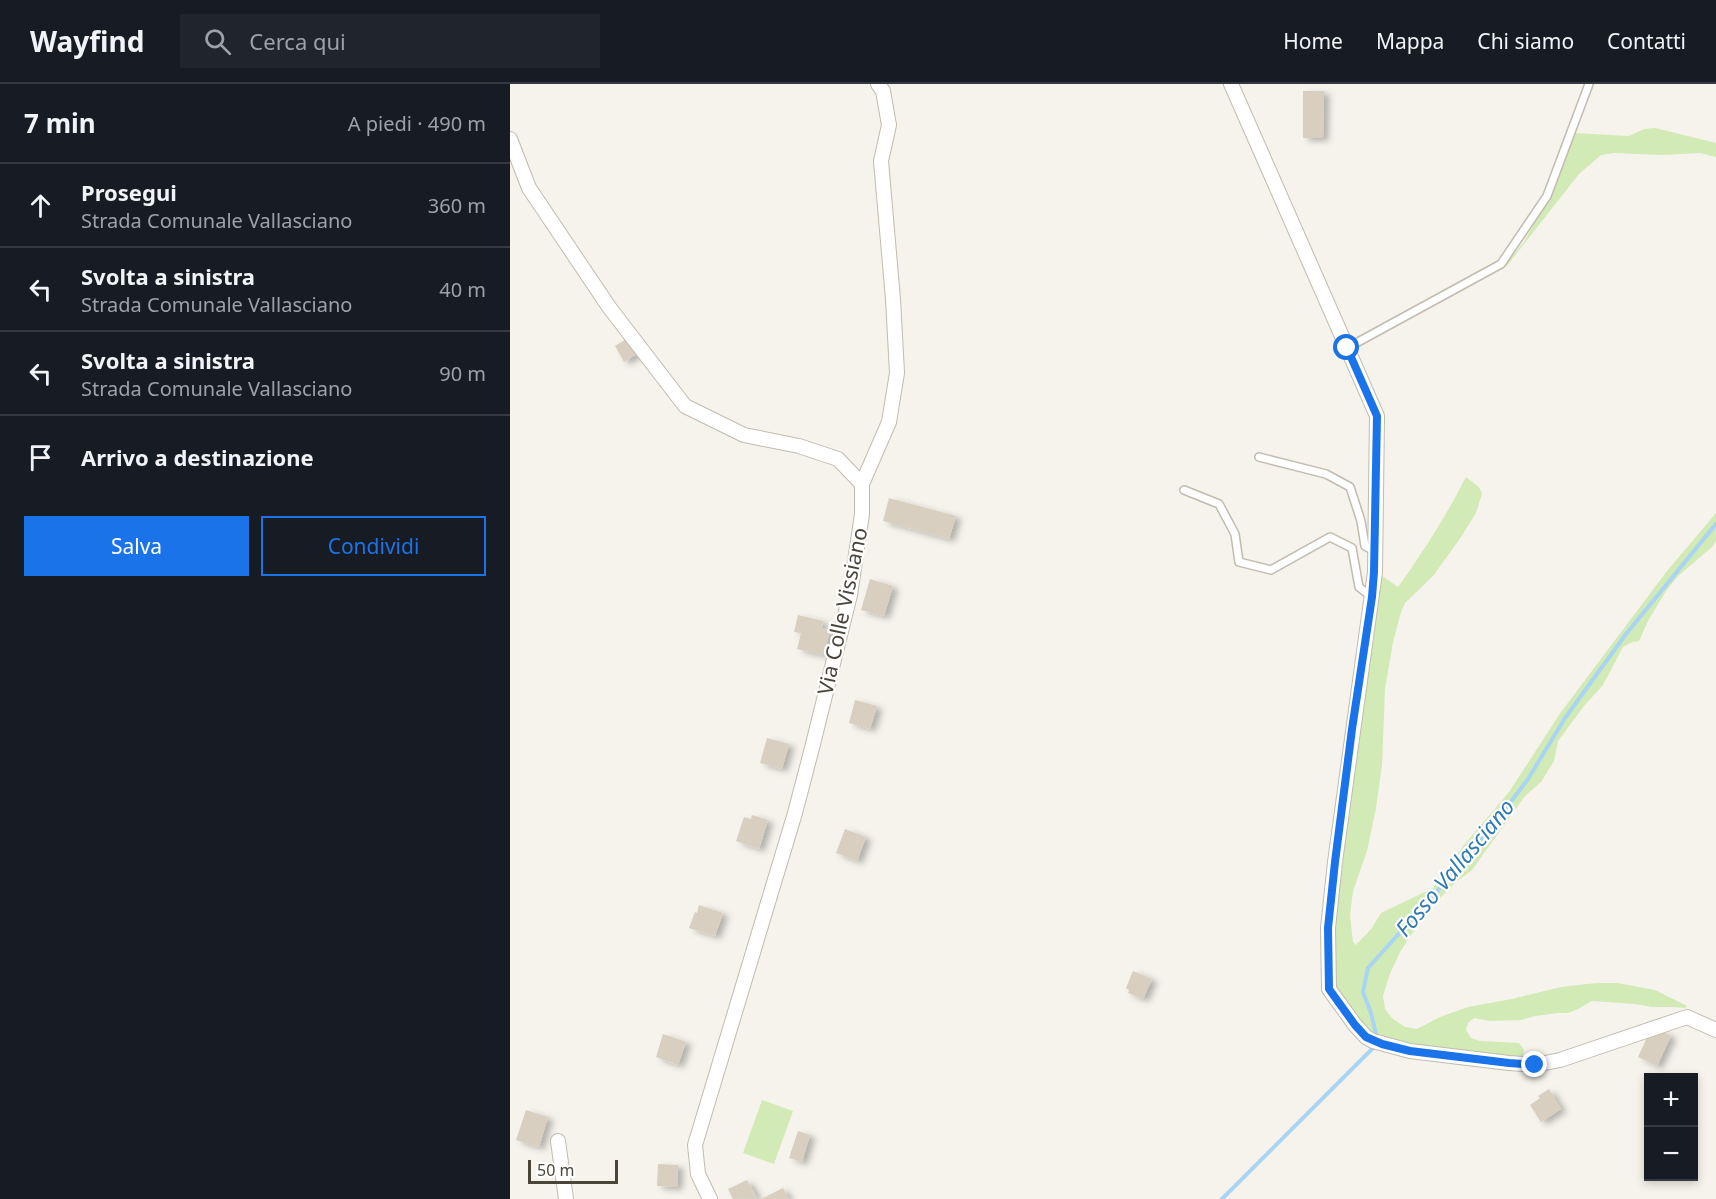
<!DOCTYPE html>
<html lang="it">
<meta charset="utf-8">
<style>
:root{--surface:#171b24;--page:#20242c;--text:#f1f3f6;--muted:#9ea1a6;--line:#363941;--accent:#1a73e8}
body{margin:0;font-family:"Noto Sans",sans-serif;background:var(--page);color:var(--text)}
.controls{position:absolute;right:18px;bottom:18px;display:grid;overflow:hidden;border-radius:0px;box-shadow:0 3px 9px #0003}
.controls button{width:54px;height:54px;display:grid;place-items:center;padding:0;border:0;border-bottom:2px solid var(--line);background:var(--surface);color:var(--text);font:30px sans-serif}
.scale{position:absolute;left:18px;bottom:15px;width:90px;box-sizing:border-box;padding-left:6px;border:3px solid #4b4439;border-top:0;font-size:16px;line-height:21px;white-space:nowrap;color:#4b4439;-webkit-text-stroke:4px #fff;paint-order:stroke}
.stop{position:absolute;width:18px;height:18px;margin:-14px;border:4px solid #1a73e8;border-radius:50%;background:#fff}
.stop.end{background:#1a73e8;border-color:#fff;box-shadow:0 2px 6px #0008}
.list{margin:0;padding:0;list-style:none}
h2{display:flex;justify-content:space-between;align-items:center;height:78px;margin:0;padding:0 24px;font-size:26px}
h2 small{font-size:20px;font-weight:400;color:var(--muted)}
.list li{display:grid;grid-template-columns:39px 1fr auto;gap:18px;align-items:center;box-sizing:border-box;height:84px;padding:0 24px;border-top:2px solid var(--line)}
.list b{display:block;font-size:22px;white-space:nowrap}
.list p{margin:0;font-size:20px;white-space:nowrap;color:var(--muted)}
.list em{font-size:20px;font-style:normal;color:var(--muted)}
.actions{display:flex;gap:12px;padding:18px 24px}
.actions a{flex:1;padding:14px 0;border:2px solid var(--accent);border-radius:0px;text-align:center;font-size:21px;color:var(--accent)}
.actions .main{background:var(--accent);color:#fff}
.icon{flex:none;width:33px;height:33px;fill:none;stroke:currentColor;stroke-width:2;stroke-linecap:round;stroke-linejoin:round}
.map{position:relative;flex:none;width:1206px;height:1115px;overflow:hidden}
header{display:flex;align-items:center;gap:36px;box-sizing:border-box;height:84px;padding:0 30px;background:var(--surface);border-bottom:2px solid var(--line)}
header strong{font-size:28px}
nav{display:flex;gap:33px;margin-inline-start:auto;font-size:21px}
.search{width:420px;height:54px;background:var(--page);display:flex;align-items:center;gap:15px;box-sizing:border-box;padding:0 21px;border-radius:0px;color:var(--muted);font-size:22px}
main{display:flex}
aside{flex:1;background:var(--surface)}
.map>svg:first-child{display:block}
.grass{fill:#d2eab5}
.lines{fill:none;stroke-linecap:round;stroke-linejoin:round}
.stream{stroke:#a9d4f2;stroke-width:4}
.building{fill:#d8cfc1;filter:url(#shadow)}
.lane-casing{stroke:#c2bbae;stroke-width:10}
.street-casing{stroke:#c2bbae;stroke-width:16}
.lane{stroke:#fff;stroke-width:7}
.street{stroke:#fff;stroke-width:14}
.route{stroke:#1a73e8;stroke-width:8}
.labels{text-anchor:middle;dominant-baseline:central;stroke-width:4.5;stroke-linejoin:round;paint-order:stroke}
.street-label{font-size:21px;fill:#4b4439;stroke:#fff}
.water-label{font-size:22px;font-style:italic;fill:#2e7ab2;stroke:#fff}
</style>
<header>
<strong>Wayfind</strong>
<div class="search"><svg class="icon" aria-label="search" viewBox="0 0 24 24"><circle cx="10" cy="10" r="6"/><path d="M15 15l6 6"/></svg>Cerca qui</div>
<nav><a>Home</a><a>Mappa</a><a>Chi siamo</a><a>Contatti</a></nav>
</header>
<main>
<aside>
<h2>7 min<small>A piedi · 490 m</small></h2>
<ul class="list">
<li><svg class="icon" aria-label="ahead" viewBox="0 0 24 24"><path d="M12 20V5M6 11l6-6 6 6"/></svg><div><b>Prosegui</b><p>Strada Comunale Vallasciano</p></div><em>360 m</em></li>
<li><svg class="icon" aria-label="left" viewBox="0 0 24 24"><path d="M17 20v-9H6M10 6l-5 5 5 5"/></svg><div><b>Svolta a sinistra</b><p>Strada Comunale Vallasciano</p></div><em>40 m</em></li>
<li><svg class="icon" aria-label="left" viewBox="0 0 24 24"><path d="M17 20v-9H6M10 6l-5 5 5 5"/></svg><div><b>Svolta a sinistra</b><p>Strada Comunale Vallasciano</p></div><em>90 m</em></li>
<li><svg class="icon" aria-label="arrive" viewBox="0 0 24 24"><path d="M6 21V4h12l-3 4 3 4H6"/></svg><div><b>Arrivo a destinazione</b></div></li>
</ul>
<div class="actions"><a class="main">Salva</a><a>Condividi</a></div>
</aside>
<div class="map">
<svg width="1206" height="1115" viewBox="0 0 1206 1115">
<defs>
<filter id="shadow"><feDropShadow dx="5.5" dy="3" stdDeviation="3" flood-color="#0004"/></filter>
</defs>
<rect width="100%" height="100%" fill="#f6f3ec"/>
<g class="grass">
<polygon points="1145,44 1206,59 1206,73 1190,69 1151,71 1104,69 1091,71 1069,90 996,183 995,181 1014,158 1046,100 1064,49 1119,52 1134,45"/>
<path d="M956,393L969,403L972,410L966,429L949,456L923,492L895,519L891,528L883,558L875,605L872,681L866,724L857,767L843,807L840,831L843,858L846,861L862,844L871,829L923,804L954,761L999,708L1051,628L1157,487L1206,429V457L1202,463L1168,492L1156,507L1138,537L1129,557L1122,558L1113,563L1093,601L1074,622L1048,657L1044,677L1031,698L1015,712L962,786L945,799L916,828L890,868L879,892L873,912L875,925L882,934L895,943L907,945L930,933L958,923L1002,915L1051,903L1086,899H1107L1145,906L1177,922L1175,924L1162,923H1142L1125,920L1082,917L1068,925L1058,929H1048L1025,932L1011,936L980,937L964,934L958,939L956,946L961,954L970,957L1009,959L1014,966L1013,972L1009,976L881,958L855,946L824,907L823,849L865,515L872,492L888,503C914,467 936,432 956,393Z"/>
<polygon points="252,1016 283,1027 264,1080 233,1069"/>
</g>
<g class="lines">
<g class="stream">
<polyline points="867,954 861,929 853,908 858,884 950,782 994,727 1018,695 1055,634 1116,550 1206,440"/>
<polyline points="712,1115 866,961"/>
</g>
</g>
<g class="building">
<polygon points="793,7 814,7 813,54 793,54"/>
<polygon points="121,252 130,268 114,278 105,262"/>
<polygon points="379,414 446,432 439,455 373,437"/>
<polygon points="360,495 383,502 374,532 351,526"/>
<polygon points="288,531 313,537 312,544 320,546 314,571 287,565 291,549 284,548"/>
<polygon points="345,616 367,622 360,645 339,639"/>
<polygon points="257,654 279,660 272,685 250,679"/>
<polygon points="242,731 258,736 249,765 226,757 234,733 241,735"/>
<polygon points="335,745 356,753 347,777 326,769"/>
<polygon points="189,821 213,829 205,852 179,844 185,828 187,829"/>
<polygon points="623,887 642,895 633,915 618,909 619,906 616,904"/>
<polygon points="1150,946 1161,952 1147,982 1128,973 1140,947 1148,950"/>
<polygon points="153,950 176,958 168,981 146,973"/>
<polygon points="1039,1005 1051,1025 1031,1038 1020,1021 1030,1014 1028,1012"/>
<polygon points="16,1026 38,1033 29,1063 6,1056"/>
<polygon points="288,1047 300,1051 292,1078 279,1074"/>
<polygon points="148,1080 168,1081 167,1103 147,1102"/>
<polygon points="237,1096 247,1114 223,1115 218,1105"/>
<polygon points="273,1104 279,1115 251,1115"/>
</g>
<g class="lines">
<g class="lane-casing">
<g id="lane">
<polyline points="837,264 991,180 1037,112 1079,0"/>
<polyline points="749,373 816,390 840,403 851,437 855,462 865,467"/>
<polyline points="674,406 709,420 725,450 729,478 761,486 820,453 842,464 849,503 862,513"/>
</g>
</g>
<g class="street-casing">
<g id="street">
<polyline points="721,0 867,332 865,488 825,778 818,844 819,905 845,941 856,953 863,957 900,967 999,979 1025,981 1050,976 1177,933 1206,946"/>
<polyline points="0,55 19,104 99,223 175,322 234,351 289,362 328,375 352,400 352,430 340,511 302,664 285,729 185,1061 188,1090 200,1115"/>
<polyline points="352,400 379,338 387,289 383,215 371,77 379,41 373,7 368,0"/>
<polyline points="48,1057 56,1115"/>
</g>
</g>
<use href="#lane" class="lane"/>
<use href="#street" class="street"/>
</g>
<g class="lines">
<polyline class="route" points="837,264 867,332 864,488 862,513 842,645 825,778 818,844 819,905 845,941 856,953 872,960 900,967 999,979 1025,981"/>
</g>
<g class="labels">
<g class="street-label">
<text transform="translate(332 527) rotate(-78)">Via Colle Vissiano</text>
</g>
<g class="water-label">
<text transform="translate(944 783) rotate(-50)">Fosso Vallasciano</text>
</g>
</g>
</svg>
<div class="controls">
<button>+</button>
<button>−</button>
</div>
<div class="scale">50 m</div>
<div class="stop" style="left:837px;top:264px"></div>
<div class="stop end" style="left:1025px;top:981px"></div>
</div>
</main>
